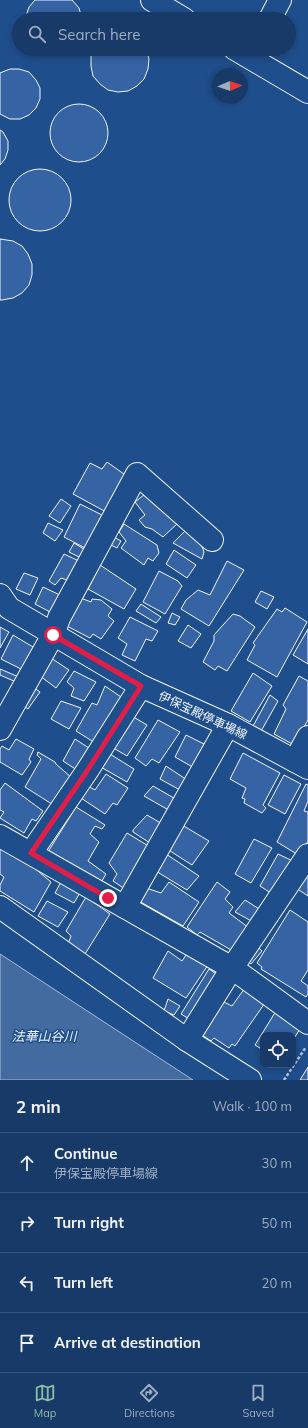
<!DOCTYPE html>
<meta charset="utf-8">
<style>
:root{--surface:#173a69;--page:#244571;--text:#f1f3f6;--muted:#9eadc0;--line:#36547d;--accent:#8abfa5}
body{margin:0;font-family:Mulish,"Noto Sans JP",sans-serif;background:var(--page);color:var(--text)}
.controls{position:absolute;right:12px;bottom:12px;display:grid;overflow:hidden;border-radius:8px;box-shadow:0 2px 6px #0003}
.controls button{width:36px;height:36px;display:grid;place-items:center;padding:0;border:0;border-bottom:1px solid var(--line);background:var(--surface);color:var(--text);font:20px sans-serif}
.compass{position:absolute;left:212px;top:68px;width:36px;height:36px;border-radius:50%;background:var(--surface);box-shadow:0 2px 6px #0003;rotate:88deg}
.stop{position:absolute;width:12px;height:12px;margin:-9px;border:3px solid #e11d48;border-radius:50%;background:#fff}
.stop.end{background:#e11d48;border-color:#fff;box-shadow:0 1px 4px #0008}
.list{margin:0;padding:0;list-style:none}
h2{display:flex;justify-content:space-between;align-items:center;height:52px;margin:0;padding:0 16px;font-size:17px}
h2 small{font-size:13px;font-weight:400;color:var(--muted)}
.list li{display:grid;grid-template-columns:26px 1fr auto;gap:12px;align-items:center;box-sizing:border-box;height:60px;padding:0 16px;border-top:1px solid var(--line)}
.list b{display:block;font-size:15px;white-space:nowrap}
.list p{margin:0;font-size:13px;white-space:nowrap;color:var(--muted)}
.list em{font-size:13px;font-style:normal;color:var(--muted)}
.icon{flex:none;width:22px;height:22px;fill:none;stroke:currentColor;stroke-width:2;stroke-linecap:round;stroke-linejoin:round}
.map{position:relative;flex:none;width:308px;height:1080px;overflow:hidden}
.search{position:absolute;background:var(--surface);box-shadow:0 2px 6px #0003;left:12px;right:12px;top:12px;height:44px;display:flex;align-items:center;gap:10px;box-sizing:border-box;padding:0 14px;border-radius:22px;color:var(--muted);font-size:15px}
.sheet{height:292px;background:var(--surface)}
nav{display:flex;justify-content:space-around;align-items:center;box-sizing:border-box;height:56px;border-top:1px solid var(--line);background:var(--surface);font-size:11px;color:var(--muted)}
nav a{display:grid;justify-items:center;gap:2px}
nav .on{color:var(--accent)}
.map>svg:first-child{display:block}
.water{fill:#446ba0;stroke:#a8bbd7}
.building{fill:#3563a3;stroke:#f2f6ff}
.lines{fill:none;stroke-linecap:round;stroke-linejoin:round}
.minor-casing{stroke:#f2f6ff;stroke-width:24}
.major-casing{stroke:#f2f6ff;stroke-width:24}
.path{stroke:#b3c4dc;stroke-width:2.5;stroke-dasharray:3 2;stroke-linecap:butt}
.minor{stroke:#1f4e8c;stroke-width:22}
.major{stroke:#1f4e8c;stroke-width:22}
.route{stroke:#e11d48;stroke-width:5}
.labels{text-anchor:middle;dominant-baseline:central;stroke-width:3;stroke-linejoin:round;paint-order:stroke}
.street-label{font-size:12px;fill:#f2f6ff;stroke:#1f4e8c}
.water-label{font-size:13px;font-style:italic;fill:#f2f6ff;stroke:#1f4e8c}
</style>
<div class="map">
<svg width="308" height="1080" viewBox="0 0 308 1080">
<rect width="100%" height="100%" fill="#1f4e8c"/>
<polygon class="water" points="0,954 193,1080 0,1080"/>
<g class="building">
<polygon points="35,0 72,0 79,8 82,19 25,19 29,7"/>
<polygon points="94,49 146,49 149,59 148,69 144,79 137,86 128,91 118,92 108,90 100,84 93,76 91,66 91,56"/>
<polygon points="10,69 19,69 29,72 36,80 40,88 40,99 36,108 29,115 20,119 10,119 0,114 0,73"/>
<circle cx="79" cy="133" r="29"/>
<polygon points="0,130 3,132 8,141 8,150 5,159 0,165"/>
<circle cx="40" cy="200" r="31"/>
<polygon points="0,239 13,241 22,246 28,254 32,264 32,275 29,285 22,293 13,298 2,300 0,300"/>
<polygon points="107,462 128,477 108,513 73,494 90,463 102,469"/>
<polygon points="150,490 179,522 163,537 152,529 145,527 139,520 145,515 135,502"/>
<polygon points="61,499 71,506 60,523 49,516"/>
<polygon points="80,504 104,516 87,549 64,537"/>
<polygon points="48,523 63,530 55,541 43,533"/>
<polygon points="124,524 157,545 159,553 153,561 148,558 144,565 121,548 126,541 119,532"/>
<polygon points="186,530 200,541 204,552 202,559 173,543"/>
<polygon points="110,535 121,541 117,548 105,542"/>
<polygon points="74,543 87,551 83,559 69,552"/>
<polygon points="174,550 196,565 187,578 166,564"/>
<polygon points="64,554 81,562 73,575 70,574 67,580 61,578 55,585 49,581"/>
<polygon points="227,561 244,570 209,626 181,609 186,600 198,590 210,595"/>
<polygon points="100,565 136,589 124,609 88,589"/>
<polygon points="159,571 178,581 182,586 165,614 143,602"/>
<polygon points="24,573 38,578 30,595 16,589"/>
<polygon points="43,587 62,596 52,613 35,604"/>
<polygon points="261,591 274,597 267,609 255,602"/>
<polygon points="78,597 91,602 92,599 101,600 112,609 108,616 114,621 101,639 93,634 90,638 65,625"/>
<polygon points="141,604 161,617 156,623 136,611"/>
<polygon points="285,608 307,622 277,677 247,660 255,645 253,643 277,609 282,612"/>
<polygon points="172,613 180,617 175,625 168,623"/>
<polygon points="233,614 240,616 255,627 227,671 218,666 215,670 203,662 214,641 214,635"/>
<polygon points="130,617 158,631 152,641 146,639 135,661 122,655 127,644 118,638"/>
<polygon points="188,625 201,634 191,648 178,641"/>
<polygon points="0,627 9,632 0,648"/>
<polygon points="308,629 308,664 293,655"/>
<polygon points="13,635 38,650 25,671 1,659"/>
<polygon points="48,656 69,670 56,688 36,673"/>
<polygon points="0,669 19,677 16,682 0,675"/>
<polygon points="74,671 96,682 84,701 71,696 74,688 67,682"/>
<polygon points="253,673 272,686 250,722 231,711"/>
<polygon points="299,676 308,681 308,720 294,745 274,734 286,709 283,705"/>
<polygon points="29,684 40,692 28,709 17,701"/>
<polygon points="105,686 124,699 97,744 76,731 92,703 97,705"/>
<polygon points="270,695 278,701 260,733 252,728"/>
<polygon points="61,701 81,708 69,729 51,719"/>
<polygon points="130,715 147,725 127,756 110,746"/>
<polygon points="158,720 180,732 159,763 152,759 146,766 135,758"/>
<polygon points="186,735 208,746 196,769 175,757"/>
<polygon points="16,739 34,749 29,759 31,762 22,775 0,762 0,749 2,746 9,750"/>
<polygon points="75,739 92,750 80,772 63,761"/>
<polygon points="105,751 134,769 127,782 99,766"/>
<polygon points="38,752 55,762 56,764 73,779 55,806 25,787 41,759 37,755"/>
<polygon points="243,753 280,773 263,805 266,808 262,813 244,803 245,799 242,798 246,788 230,779"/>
<polygon points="166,766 187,780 180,790 160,779"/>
<polygon points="106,774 128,788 117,805 113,803 105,814 78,796 86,785 95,790"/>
<polygon points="284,775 301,784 285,814 268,805"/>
<polygon points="5,783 43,811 36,821 32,819 24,833 0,818 4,812 0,810 0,790"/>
<polygon points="306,784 308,785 308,801 304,811 308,812 308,841 300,856 277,842"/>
<polygon points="153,786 179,801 172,812 144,796"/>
<polygon points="76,807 105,825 102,829 95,826 90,834 99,842 88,861 106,874 99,886 46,855"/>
<polygon points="147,815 164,825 150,843 133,832 133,830"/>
<polygon points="182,825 209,841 192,865 167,849"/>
<polygon points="127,833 150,847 125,889 113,881 117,874 109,863"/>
<polygon points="254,839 272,848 251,883 235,874"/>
<polygon points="0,846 32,866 51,882 34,912 0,891 0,885 4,877 0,874"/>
<polygon points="163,852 199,876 187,890 159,873 154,866"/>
<polygon points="278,854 297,863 277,897 260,886"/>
<polygon points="308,871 308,896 296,888"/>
<polygon points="62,880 82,889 74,903 55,893"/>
<polygon points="169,882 199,902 183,926 137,900 143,887 161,893"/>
<polygon points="217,882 230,892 225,899 233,907 229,913 253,931 238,954 200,932 197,935 187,927"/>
<polygon points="86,897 110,914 85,954 68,944 71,936 66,931"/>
<polygon points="245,900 264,912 257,924 235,912"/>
<polygon points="47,901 68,912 58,927 38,916"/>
<polygon points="290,910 308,922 308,970 301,981 308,986 308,994 306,997 261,969 262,967 257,963"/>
<polygon points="257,946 262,951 251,964 246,960"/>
<polygon points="168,951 182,961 188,952 208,965 186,998 153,978"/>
<polygon points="209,969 219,976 191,1020 181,1014"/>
<polygon points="247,985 267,1000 235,1046 232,1044 229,1048 214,1038 211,1041 196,1031 222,1001 232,1006"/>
<polygon points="168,999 180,1006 174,1015 164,1011"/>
<polygon points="276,1011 300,1029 293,1040 293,1035 263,1035 263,1050 255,1045"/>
<polygon points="308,1067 308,1080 300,1080"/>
</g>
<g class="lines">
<g class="minor-casing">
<g id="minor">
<polyline points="152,0 184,19"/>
<polyline points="270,19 280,0"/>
<polyline points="235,49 308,92"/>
<polyline points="0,729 53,635 59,618 137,474 212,540"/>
<polyline points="295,761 308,737"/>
<polyline points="0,836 232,968 308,1023"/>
<polyline points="31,853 87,771 141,686"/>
<polyline points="0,907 187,1040 250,1080"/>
<polyline points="125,907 228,725"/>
<polyline points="187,1040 232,968 308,855"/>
</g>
</g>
<g class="major-casing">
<polyline id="major" points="0,595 9,608 141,686 228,725 308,768"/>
</g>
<polyline class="path" points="284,1080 306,1047"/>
<use href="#minor" class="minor"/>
<use href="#major" class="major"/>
</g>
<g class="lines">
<polyline class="route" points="53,635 141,686 87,771 31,853 108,898"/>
</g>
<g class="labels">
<g class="street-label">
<text transform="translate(203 715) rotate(25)">伊保宝殿停車場線</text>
</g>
<g class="water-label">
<text x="44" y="1036">法華山谷川</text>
</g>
</g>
</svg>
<div class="controls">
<button><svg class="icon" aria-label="locate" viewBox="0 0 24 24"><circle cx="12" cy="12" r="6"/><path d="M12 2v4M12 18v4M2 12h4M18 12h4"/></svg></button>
</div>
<svg class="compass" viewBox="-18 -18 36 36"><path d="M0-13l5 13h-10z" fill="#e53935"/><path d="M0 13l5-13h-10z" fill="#9eadc0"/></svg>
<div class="stop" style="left:53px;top:635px"></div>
<div class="stop end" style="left:108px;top:898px"></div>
<div class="search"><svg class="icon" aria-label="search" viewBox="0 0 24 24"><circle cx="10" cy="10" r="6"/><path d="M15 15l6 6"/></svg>Search here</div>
</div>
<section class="sheet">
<h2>2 min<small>Walk · 100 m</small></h2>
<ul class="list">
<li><svg class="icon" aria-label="ahead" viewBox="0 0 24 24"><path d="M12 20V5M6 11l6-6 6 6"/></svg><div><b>Continue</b><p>伊保宝殿停車場線</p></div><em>30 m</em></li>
<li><svg class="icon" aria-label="right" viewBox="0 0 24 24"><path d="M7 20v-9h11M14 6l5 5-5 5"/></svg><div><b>Turn right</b></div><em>50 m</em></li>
<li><svg class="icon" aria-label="left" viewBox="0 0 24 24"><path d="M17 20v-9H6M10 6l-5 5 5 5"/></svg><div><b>Turn left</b></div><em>20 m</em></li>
<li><svg class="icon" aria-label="arrive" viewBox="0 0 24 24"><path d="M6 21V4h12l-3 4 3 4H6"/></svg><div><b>Arrive at destination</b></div></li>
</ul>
</section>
<nav>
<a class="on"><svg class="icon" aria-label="map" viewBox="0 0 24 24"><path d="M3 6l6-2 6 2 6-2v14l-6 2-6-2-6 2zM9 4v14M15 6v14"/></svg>Map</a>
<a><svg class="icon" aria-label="directions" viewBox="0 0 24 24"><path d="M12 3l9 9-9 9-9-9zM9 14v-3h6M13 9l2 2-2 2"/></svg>Directions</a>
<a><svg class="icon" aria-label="saved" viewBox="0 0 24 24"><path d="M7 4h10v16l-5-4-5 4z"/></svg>Saved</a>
</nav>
